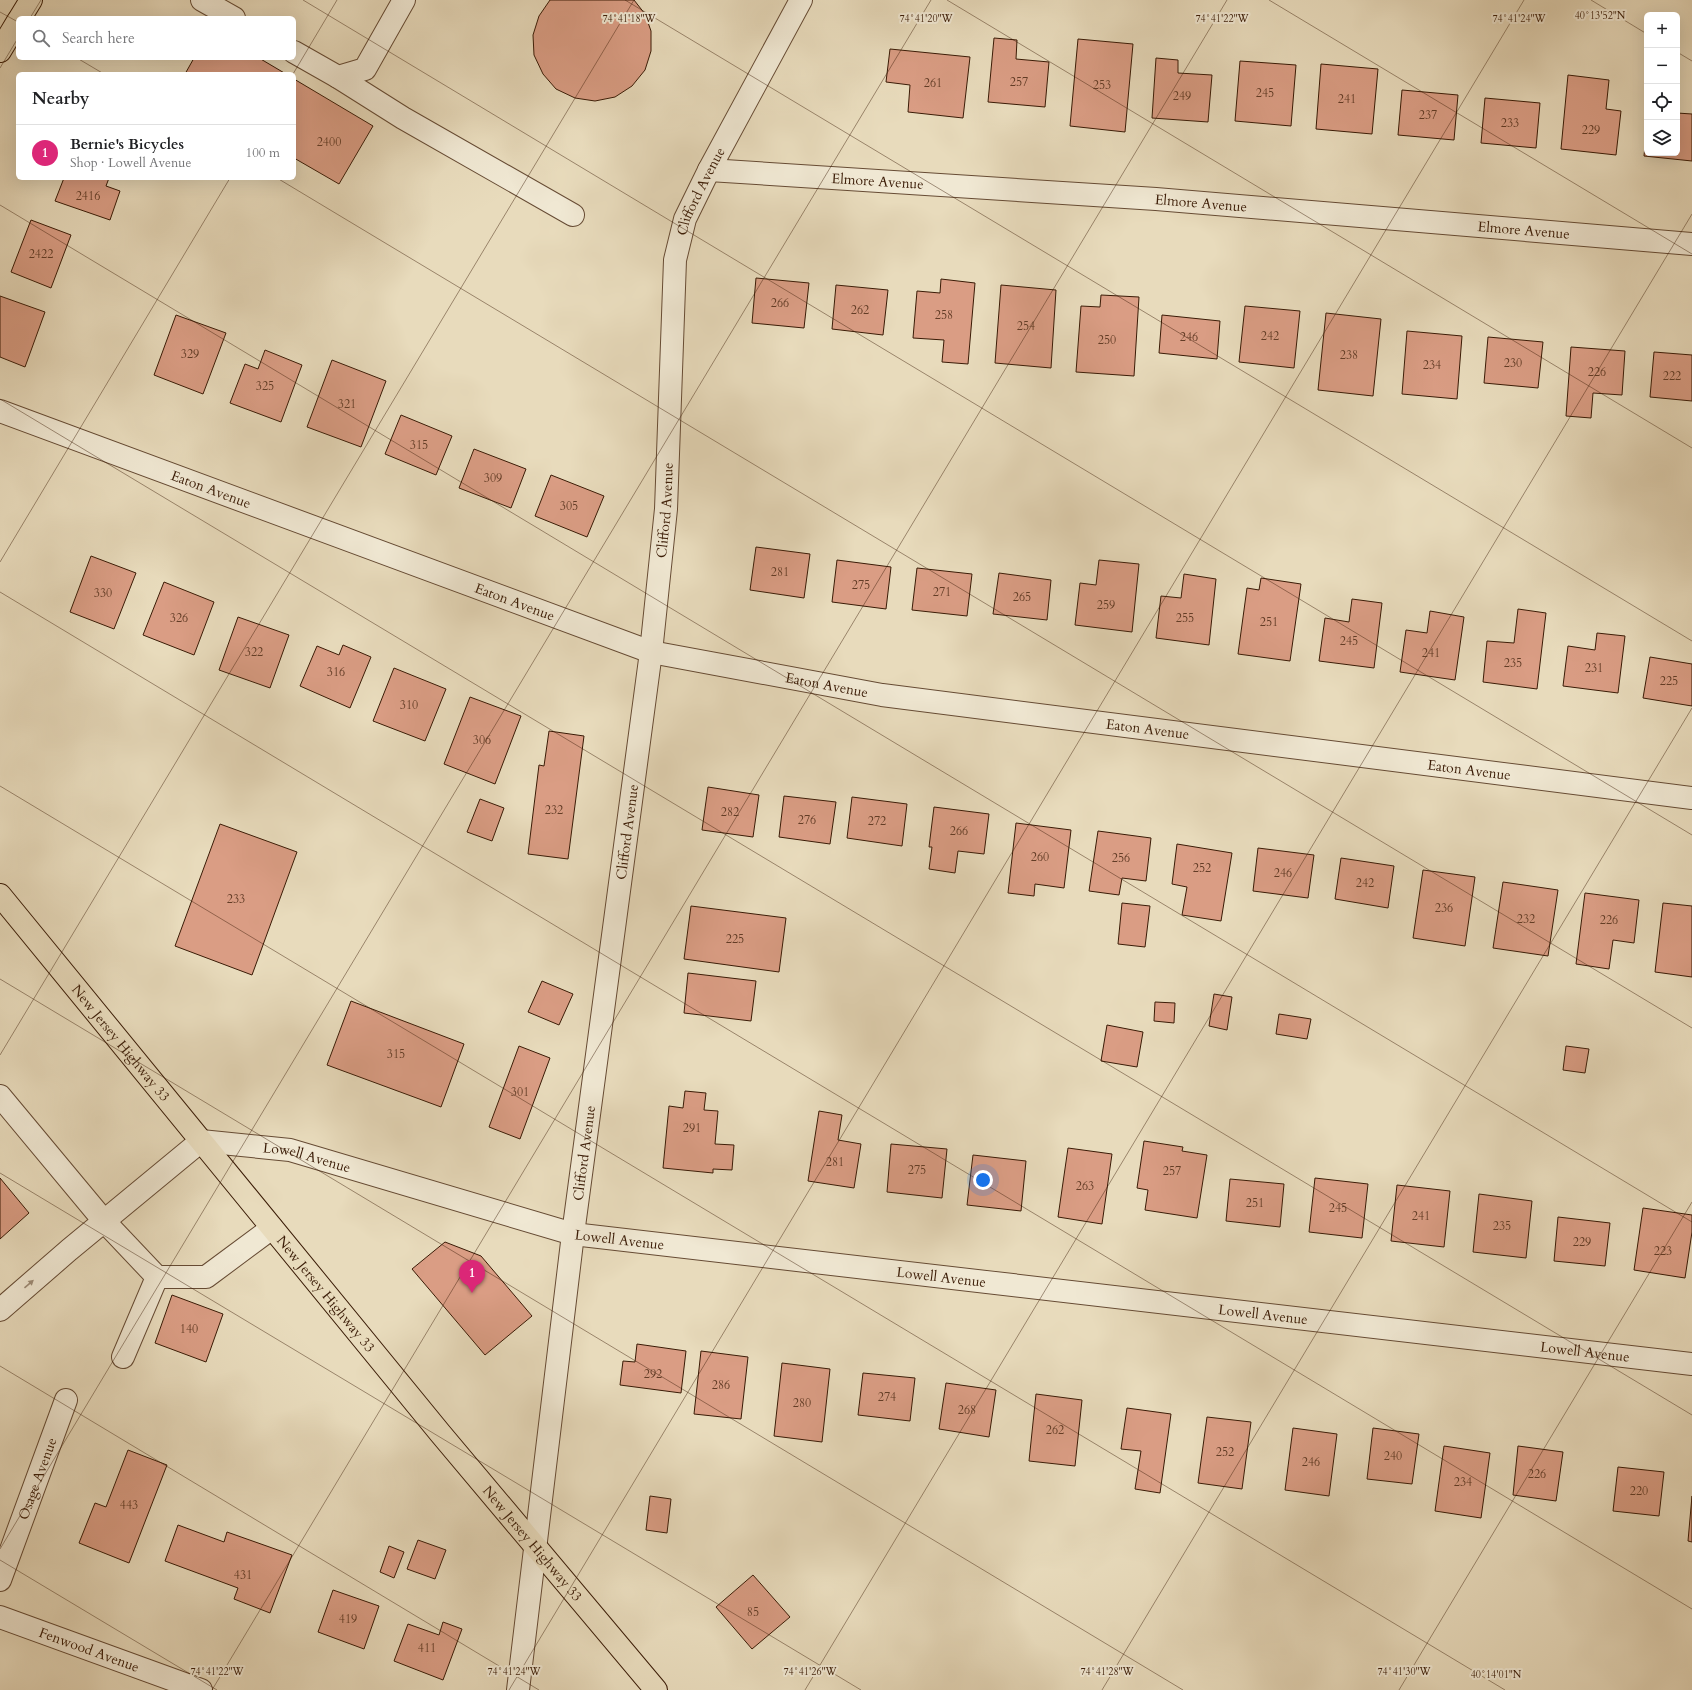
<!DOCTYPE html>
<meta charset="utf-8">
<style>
:root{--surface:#fff;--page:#f2f2f2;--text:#202124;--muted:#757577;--line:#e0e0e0;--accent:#db2777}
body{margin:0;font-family:Cardo,serif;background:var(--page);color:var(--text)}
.controls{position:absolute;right:12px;top:12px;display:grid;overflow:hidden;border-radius:6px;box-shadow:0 4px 16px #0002}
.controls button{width:36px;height:36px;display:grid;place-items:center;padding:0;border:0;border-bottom:1px solid var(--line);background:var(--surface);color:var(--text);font:20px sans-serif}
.you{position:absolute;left:983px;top:1180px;width:14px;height:14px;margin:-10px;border:3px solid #fff;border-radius:50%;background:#1a73e8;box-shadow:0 0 0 6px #1a73e833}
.badge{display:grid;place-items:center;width:26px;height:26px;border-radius:50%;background:var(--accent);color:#fff;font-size:13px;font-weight:700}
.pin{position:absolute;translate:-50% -33px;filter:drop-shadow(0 1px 2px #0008)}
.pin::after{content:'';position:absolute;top:21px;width:14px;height:12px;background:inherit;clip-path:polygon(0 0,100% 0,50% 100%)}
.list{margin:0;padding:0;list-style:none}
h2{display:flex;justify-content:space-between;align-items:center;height:52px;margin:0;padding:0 16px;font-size:17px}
h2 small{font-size:13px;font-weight:400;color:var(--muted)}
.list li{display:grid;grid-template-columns:26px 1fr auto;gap:12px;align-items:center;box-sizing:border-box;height:56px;padding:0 16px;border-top:1px solid var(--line)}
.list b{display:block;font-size:15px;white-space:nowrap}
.list p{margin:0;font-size:13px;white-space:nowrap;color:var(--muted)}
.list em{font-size:13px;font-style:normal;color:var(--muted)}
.icon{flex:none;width:22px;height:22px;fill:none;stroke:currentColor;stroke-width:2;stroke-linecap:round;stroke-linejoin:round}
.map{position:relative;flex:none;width:1692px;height:1690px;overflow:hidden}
.search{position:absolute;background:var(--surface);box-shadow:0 4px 16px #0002;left:16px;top:16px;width:280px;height:44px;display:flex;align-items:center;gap:10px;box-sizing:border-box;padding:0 14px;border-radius:6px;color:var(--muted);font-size:15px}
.panel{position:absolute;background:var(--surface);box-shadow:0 4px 16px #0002;left:16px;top:72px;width:280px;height:108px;border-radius:6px}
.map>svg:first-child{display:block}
.building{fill:#da9d84;stroke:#3a1b06}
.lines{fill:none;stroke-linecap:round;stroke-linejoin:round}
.minor-casing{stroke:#664b34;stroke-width:24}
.major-casing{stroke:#3a1b06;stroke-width:24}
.minor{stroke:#f0e8d3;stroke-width:22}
.major{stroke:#e8dbbc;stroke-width:22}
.oneway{fill:#9e8c77}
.ticks{fill:none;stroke:#3a1b06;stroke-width:1;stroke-opacity:0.45}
.labels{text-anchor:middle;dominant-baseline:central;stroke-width:4;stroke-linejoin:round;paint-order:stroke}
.number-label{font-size:12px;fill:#623c26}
.street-label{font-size:14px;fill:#3a1b06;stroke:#f0e8d3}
.ticks-label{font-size:10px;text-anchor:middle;fill:#3a1b06;stroke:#f0e8d3;stroke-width:4;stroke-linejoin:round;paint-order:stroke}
</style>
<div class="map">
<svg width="1692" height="1690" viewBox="0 0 1692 1690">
<rect width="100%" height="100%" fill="#e8dbbc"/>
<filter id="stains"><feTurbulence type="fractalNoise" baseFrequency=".005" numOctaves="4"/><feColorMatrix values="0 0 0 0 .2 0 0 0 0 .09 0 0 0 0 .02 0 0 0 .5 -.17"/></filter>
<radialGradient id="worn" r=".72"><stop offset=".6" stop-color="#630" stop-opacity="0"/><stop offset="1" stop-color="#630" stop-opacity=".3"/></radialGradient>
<g class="building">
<polygon points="550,0 634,0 645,14 651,31 651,51 645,70 632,86 615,97 595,101 575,98 556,89 543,74 534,55 533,35 539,16"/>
<polygon points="994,38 1017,40 1016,59 1049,62 1045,107 988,102"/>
<polygon points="1078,39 1133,44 1125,132 1070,126"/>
<polygon points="890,49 970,57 963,118 908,112 910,85 886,82"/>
<polygon points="194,58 259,58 286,74 185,74"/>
<polygon points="1156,58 1178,60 1178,73 1212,75 1208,122 1152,118"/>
<polygon points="1240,61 1296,65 1291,126 1235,121"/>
<polygon points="1321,64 1378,69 1372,134 1316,129"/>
<polygon points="1568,75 1609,80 1606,109 1621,111 1616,155 1561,149"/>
<polygon points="294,79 373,126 339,184 294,158"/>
<polygon points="1402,90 1458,95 1454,140 1398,135"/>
<polygon points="1485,98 1540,103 1536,148 1481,143"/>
<polygon points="1677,113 1692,114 1692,161 1644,156 1647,124 1647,153 1677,153"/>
<polygon points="64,178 109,178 106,186 120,191 110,220 55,201"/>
<polygon points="31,220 71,235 51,288 11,272"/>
<polygon points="756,278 809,283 804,328 752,323"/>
<polygon points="941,279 975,283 968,364 942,362 944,340 913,338 917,291 940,293"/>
<polygon points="836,285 888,290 883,335 832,329"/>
<polygon points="1001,285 1056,290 1051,368 995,363"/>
<polygon points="1101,295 1139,297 1134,376 1076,372 1081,306 1100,307"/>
<polygon points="0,296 45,312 25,367 0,357"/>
<polygon points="1245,306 1300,311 1294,368 1239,362"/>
<polygon points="1326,313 1381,319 1373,396 1318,390"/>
<polygon points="176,315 226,333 203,394 154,375"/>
<polygon points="1162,315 1220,321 1217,359 1159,353"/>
<polygon points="1407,331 1462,336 1457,399 1402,394"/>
<polygon points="1488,337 1543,342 1538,388 1484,383"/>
<polygon points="1571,347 1625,351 1622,395 1593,393 1591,418 1566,416"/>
<polygon points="265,350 302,365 281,422 230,403 245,364 258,369"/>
<polygon points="1654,352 1692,355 1692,401 1650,397"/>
<polygon points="332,360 386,381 361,447 307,427"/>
<polygon points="401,415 452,436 436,475 385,454"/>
<polygon points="474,449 526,469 511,508 459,488"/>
<polygon points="551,475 604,496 587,537 535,516"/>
<polygon points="756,547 810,554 804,598 750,590"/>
<polygon points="91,556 136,573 114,629 70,612"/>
<polygon points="837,560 891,567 886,609 832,602"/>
<polygon points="1099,560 1139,564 1132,632 1075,625 1080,583 1096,585"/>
<polygon points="917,568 972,574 967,616 912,610"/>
<polygon points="999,573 1051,580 1047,620 993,614"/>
<polygon points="1184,574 1216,579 1209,645 1156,638 1161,596 1181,598"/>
<polygon points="1261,578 1301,584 1290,661 1238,654 1247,588 1259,590"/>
<polygon points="164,582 214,602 194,655 143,635"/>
<polygon points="1352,599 1382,603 1374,668 1319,661 1325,618 1349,622"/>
<polygon points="1518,609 1546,613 1537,689 1483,682 1487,641 1514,643"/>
<polygon points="1430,611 1464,617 1455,680 1400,672 1406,630 1427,633"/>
<polygon points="238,617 289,635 270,688 219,670"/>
<polygon points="1597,633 1625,636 1618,693 1563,686 1568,646 1595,650"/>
<polygon points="343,645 371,657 350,708 300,686 317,646 339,655"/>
<polygon points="1650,657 1692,664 1692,706 1643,698"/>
<polygon points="394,668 446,689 425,741 373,721"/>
<polygon points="470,697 521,716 495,784 444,764"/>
<polygon points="549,731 584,736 568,859 528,854 539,765 544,766"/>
<polygon points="708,787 759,795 753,837 702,830"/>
<polygon points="784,796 836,802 830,844 779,837"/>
<polygon points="852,797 907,804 902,846 847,838"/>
<polygon points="480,799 504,808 492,841 467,832"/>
<polygon points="934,807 989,814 984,854 958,851 955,873 929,869 932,847 929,847"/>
<polygon points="1016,823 1071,830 1064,888 1035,884 1034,896 1008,893"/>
<polygon points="220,824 297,852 252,975 175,946"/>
<polygon points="1098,831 1151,838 1146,881 1122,878 1119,895 1089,891"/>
<polygon points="1177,844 1232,853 1221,921 1182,915 1187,887 1172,884"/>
<polygon points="1258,848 1314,855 1308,898 1253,891"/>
<polygon points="1341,858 1394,866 1388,908 1335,899"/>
<polygon points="1423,870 1475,877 1465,946 1413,938"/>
<polygon points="1503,882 1558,890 1548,956 1493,948"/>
<polygon points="1585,893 1639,900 1634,943 1613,940 1609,969 1576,964"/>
<polygon points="1122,903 1150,906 1145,947 1118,944"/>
<polygon points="1663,903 1692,906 1692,977 1655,972"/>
<polygon points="691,906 786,918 779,972 684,959"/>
<polygon points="688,973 756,981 751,1021 684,1013"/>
<polygon points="542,981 573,994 559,1025 528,1012"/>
<polygon points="1214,994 1232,997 1227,1030 1209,1026"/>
<polygon points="351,1001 464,1044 441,1107 327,1065"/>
<polygon points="1155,1002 1175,1003 1174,1023 1154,1021"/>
<polygon points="1279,1014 1311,1019 1307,1039 1276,1034"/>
<polygon points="1107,1025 1143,1032 1137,1067 1101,1061"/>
<polygon points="519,1046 550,1058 520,1139 489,1127"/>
<polygon points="1566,1046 1589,1049 1585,1073 1563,1070"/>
<polygon points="685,1091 706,1093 704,1110 718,1111 715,1144 734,1145 732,1170 713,1169 713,1173 663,1168 669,1106 683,1108"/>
<polygon points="819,1111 842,1115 838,1140 861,1144 854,1188 808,1181"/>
<polygon points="1144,1141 1183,1147 1182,1151 1207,1155 1197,1218 1145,1210 1148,1190 1137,1188"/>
<polygon points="891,1144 947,1149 942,1198 887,1192"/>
<polygon points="1068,1148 1112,1154 1102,1224 1058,1217"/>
<polygon points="973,1155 1026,1161 1021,1211 967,1205"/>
<polygon points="0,1178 29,1213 0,1239"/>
<polygon points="1315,1178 1368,1184 1362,1238 1309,1232"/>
<polygon points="1230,1179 1284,1184 1280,1227 1226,1221"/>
<polygon points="1397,1185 1450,1191 1444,1247 1391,1241"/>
<polygon points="1479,1194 1532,1201 1526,1258 1473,1252"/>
<polygon points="1643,1208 1692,1215 1692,1232 1685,1278 1634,1270"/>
<polygon points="1558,1217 1610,1223 1605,1266 1554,1261"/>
<polygon points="445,1242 481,1256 532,1316 485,1355 412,1269"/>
<polygon points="172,1295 223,1314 206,1362 155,1343"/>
<polygon points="637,1344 686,1351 681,1393 620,1385 623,1361 635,1362"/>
<polygon points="701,1351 748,1357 741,1419 694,1414"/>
<polygon points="782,1363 830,1369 822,1442 774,1436"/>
<polygon points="863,1373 915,1378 910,1421 858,1415"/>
<polygon points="946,1383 996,1390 989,1437 939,1429"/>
<polygon points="1036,1394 1082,1400 1075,1466 1029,1461"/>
<polygon points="1127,1408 1171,1414 1160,1493 1135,1489 1141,1451 1121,1449"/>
<polygon points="1207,1417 1251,1422 1242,1489 1198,1483"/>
<polygon points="1293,1428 1337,1434 1329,1496 1285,1490"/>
<polygon points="1373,1428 1419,1434 1412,1484 1367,1479"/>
<polygon points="1444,1446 1490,1453 1481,1518 1435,1511"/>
<polygon points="1518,1446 1563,1452 1556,1501 1513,1495"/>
<polygon points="128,1450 167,1465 129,1563 79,1543 95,1503 106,1507"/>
<polygon points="1618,1467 1664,1472 1659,1516 1613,1511"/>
<polygon points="650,1496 671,1499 667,1533 646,1530"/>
<polygon points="1692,1496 1692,1542 1688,1541"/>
<polygon points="178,1525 224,1542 227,1532 292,1555 270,1613 234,1599 238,1588 165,1561"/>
<polygon points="418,1540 446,1550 435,1579 407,1569"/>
<polygon points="389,1546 404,1552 394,1578 380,1572"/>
<polygon points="753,1575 790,1617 752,1649 716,1607"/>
<polygon points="333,1590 379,1606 364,1649 318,1632"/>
<polygon points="443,1622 462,1629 443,1680 394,1661 408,1624 439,1635"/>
</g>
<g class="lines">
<g class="minor-casing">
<g id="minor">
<polyline points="202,0 234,18"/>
<polyline points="294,52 338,77 365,69 404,0"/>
<polyline points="338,77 403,118 573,215"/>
<path id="s1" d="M709,170L1156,199L1692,244"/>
<path id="s2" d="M0,411L651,652L882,695L1692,798"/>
<polyline points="0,1096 104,1221 157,1277 206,1277 272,1228"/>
<path id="s3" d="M0,1310L69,1250L201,1141L290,1150L573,1234L1692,1364"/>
<polyline points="123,1357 157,1277"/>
<path id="s4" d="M0,1580L66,1400"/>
<path id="s5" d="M0,1617L201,1690"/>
<path id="s6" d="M518,1690L573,1234L651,652L666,509L675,260L685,219L709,170L801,0"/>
</g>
</g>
<g class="major-casing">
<g id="major">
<polyline points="20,18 31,0"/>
<polyline points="0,51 18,21"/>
<path id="s7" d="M0,895L440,1433L656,1690"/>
</g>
</g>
<use href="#minor" class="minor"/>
<use href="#major" class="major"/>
</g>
<defs><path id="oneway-solid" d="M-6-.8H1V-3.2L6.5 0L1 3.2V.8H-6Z"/></defs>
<use class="oneway" href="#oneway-solid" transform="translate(29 1284) rotate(-41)"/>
<path class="ticks" d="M303,0L1692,835M625,0L1692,641M947,0L1692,448M1269,0L1692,254M1591,0L1647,34M0,12L18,22M30,18L41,0M1677,52L1692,61M77,58L104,74M0,68L18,38M293,74L337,0M277,178L1692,1028M0,205L1692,1222M0,399L1692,1415M0,562L230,178M0,592L1692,1609M0,786L1505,1690M0,979L1183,1690M0,1055L634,0M0,1173L861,1690M0,1366L539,1690M0,1549L931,0M0,1560L217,1690M212,1690L1227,0M509,1690L1524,0M805,1690L1692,214M1102,1690L1692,708M1399,1690L1692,1202"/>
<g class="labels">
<g class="number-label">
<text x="1019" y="82">257</text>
<text x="933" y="83">261</text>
<text x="1102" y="85">253</text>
<text x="1265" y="93">245</text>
<text x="1182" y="96">249</text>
<text x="1347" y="99">241</text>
<text x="1428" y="115">237</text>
<text x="1510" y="123">233</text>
<text x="1591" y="130">229</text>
<text x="329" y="142">2400</text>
<text x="88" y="196">2416</text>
<text x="41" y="254">2422</text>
<text x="780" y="303">266</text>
<text x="860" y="310">262</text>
<text x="944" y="315">258</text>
<text x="1026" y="326">254</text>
<text x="1270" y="336">242</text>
<text x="1189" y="337">246</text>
<text x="1107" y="340">250</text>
<text x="190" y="354">329</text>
<text x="1349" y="355">238</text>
<text x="1513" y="363">230</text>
<text x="1432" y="365">234</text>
<text x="1597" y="372">226</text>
<text x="1672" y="376">222</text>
<text x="265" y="386">325</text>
<text x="347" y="404">321</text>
<text x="419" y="445">315</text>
<text x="493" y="478">309</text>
<text x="569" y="506">305</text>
<text x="780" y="572">281</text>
<text x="861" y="585">275</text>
<text x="942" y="592">271</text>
<text x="103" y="593">330</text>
<text x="1022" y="597">265</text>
<text x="1106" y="605">259</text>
<text x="179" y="618">326</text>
<text x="1185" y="618">255</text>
<text x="1269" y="622">251</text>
<text x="1349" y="641">245</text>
<text x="254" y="652">322</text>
<text x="1431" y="653">241</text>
<text x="1513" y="663">235</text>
<text x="1594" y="668">231</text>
<text x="336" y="672">316</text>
<text x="1669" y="681">225</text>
<text x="409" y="705">310</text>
<text x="482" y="740">306</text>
<text x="554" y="810">232</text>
<text x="730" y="812">282</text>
<text x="807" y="820">276</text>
<text x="877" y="821">272</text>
<text x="959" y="831">266</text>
<text x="1040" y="857">260</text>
<text x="1121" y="858">256</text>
<text x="1202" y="868">252</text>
<text x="1283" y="873">246</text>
<text x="1365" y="883">242</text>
<text x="236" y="899">233</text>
<text x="1444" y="908">236</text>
<text x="1526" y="919">232</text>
<text x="1609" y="920">226</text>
<text x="735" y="939">225</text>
<text x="396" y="1054">315</text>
<text x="520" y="1092">301</text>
<text x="692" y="1128">291</text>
<text x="835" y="1162">281</text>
<text x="917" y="1170">275</text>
<text x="1172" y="1171">257</text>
<text x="1085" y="1186">263</text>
<text x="1255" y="1203">251</text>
<text x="1338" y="1208">245</text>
<text x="1421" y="1216">241</text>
<text x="1502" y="1226">235</text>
<text x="1582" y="1242">229</text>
<text x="1663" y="1251">223</text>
<text x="189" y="1329">140</text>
<text x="653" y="1374">292</text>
<text x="721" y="1385">286</text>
<text x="887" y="1397">274</text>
<text x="802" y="1403">280</text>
<text x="967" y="1410">268</text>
<text x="1055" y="1430">262</text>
<text x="1225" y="1452">252</text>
<text x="1393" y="1456">240</text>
<text x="1311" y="1462">246</text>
<text x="1537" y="1474">226</text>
<text x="1463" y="1482">234</text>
<text x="1639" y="1491">220</text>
<text x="129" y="1505">443</text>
<text x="243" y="1575">431</text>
<text x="753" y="1612">85</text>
<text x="348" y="1619">419</text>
<text x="427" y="1648">411</text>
</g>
<g class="street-label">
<text stroke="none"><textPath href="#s1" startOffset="169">Elmore Avenue</textPath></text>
<text stroke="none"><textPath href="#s6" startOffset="1513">Clifford Avenue</textPath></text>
<text stroke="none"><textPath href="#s1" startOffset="493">Elmore Avenue</textPath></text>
<text stroke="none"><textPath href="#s1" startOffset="817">Elmore Avenue</textPath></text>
<text stroke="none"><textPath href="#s2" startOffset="225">Eaton Avenue</textPath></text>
<text stroke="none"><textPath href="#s6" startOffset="1189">Clifford Avenue</textPath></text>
<text stroke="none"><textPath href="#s2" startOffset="549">Eaton Avenue</textPath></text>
<text stroke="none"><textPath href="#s2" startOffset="873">Eaton Avenue</textPath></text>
<text stroke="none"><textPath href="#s2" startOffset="1197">Eaton Avenue</textPath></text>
<text stroke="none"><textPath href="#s2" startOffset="1521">Eaton Avenue</textPath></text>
<text stroke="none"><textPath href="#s6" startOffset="865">Clifford Avenue</textPath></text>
<text stroke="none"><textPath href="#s7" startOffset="191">New Jersey Highway 33</textPath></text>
<text stroke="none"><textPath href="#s6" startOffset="541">Clifford Avenue</textPath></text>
<text stroke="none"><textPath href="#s3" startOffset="370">Lowell Avenue</textPath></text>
<text stroke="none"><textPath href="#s3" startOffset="694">Lowell Avenue</textPath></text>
<text stroke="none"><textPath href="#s3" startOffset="1018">Lowell Avenue</textPath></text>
<text stroke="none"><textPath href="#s7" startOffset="515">New Jersey Highway 33</textPath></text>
<text stroke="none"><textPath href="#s3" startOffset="1342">Lowell Avenue</textPath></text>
<text stroke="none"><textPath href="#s3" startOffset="1666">Lowell Avenue</textPath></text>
<text stroke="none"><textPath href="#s4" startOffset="108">Osage Avenue</textPath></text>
<text stroke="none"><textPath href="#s7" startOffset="839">New Jersey Highway 33</textPath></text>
<text stroke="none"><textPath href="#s5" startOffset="95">Fenwood Avenue</textPath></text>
</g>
</g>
<g class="ticks-label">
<text x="1600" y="19">40°13'52"N</text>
<text x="629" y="22">74°41'18"W</text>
<text x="926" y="22">74°41'20"W</text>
<text x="1222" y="22">74°41'22"W</text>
<text x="1519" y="22">74°41'24"W</text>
<text x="217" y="1675">74°41'22"W</text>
<text x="514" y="1675">74°41'24"W</text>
<text x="810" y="1675">74°41'26"W</text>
<text x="1107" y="1675">74°41'28"W</text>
<text x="1404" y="1675">74°41'30"W</text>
<text x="1496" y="1678">40°14'01"N</text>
</g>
<rect width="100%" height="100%" filter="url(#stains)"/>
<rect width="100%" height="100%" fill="url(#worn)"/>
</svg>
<div class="controls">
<button>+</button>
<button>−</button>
<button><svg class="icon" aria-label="locate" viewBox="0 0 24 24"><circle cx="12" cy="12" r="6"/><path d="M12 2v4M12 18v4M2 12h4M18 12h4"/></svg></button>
<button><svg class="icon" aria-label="layers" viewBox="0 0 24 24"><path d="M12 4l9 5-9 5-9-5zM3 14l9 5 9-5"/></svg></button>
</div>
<div class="you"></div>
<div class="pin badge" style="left:472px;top:1293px">1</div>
<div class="search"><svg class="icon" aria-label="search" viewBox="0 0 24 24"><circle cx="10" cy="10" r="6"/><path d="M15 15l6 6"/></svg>Search here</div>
<section class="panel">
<h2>Nearby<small></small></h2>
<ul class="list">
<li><span class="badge">1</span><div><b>Bernie's Bicycles</b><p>Shop · Lowell Avenue</p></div><em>100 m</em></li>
</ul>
</section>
</div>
